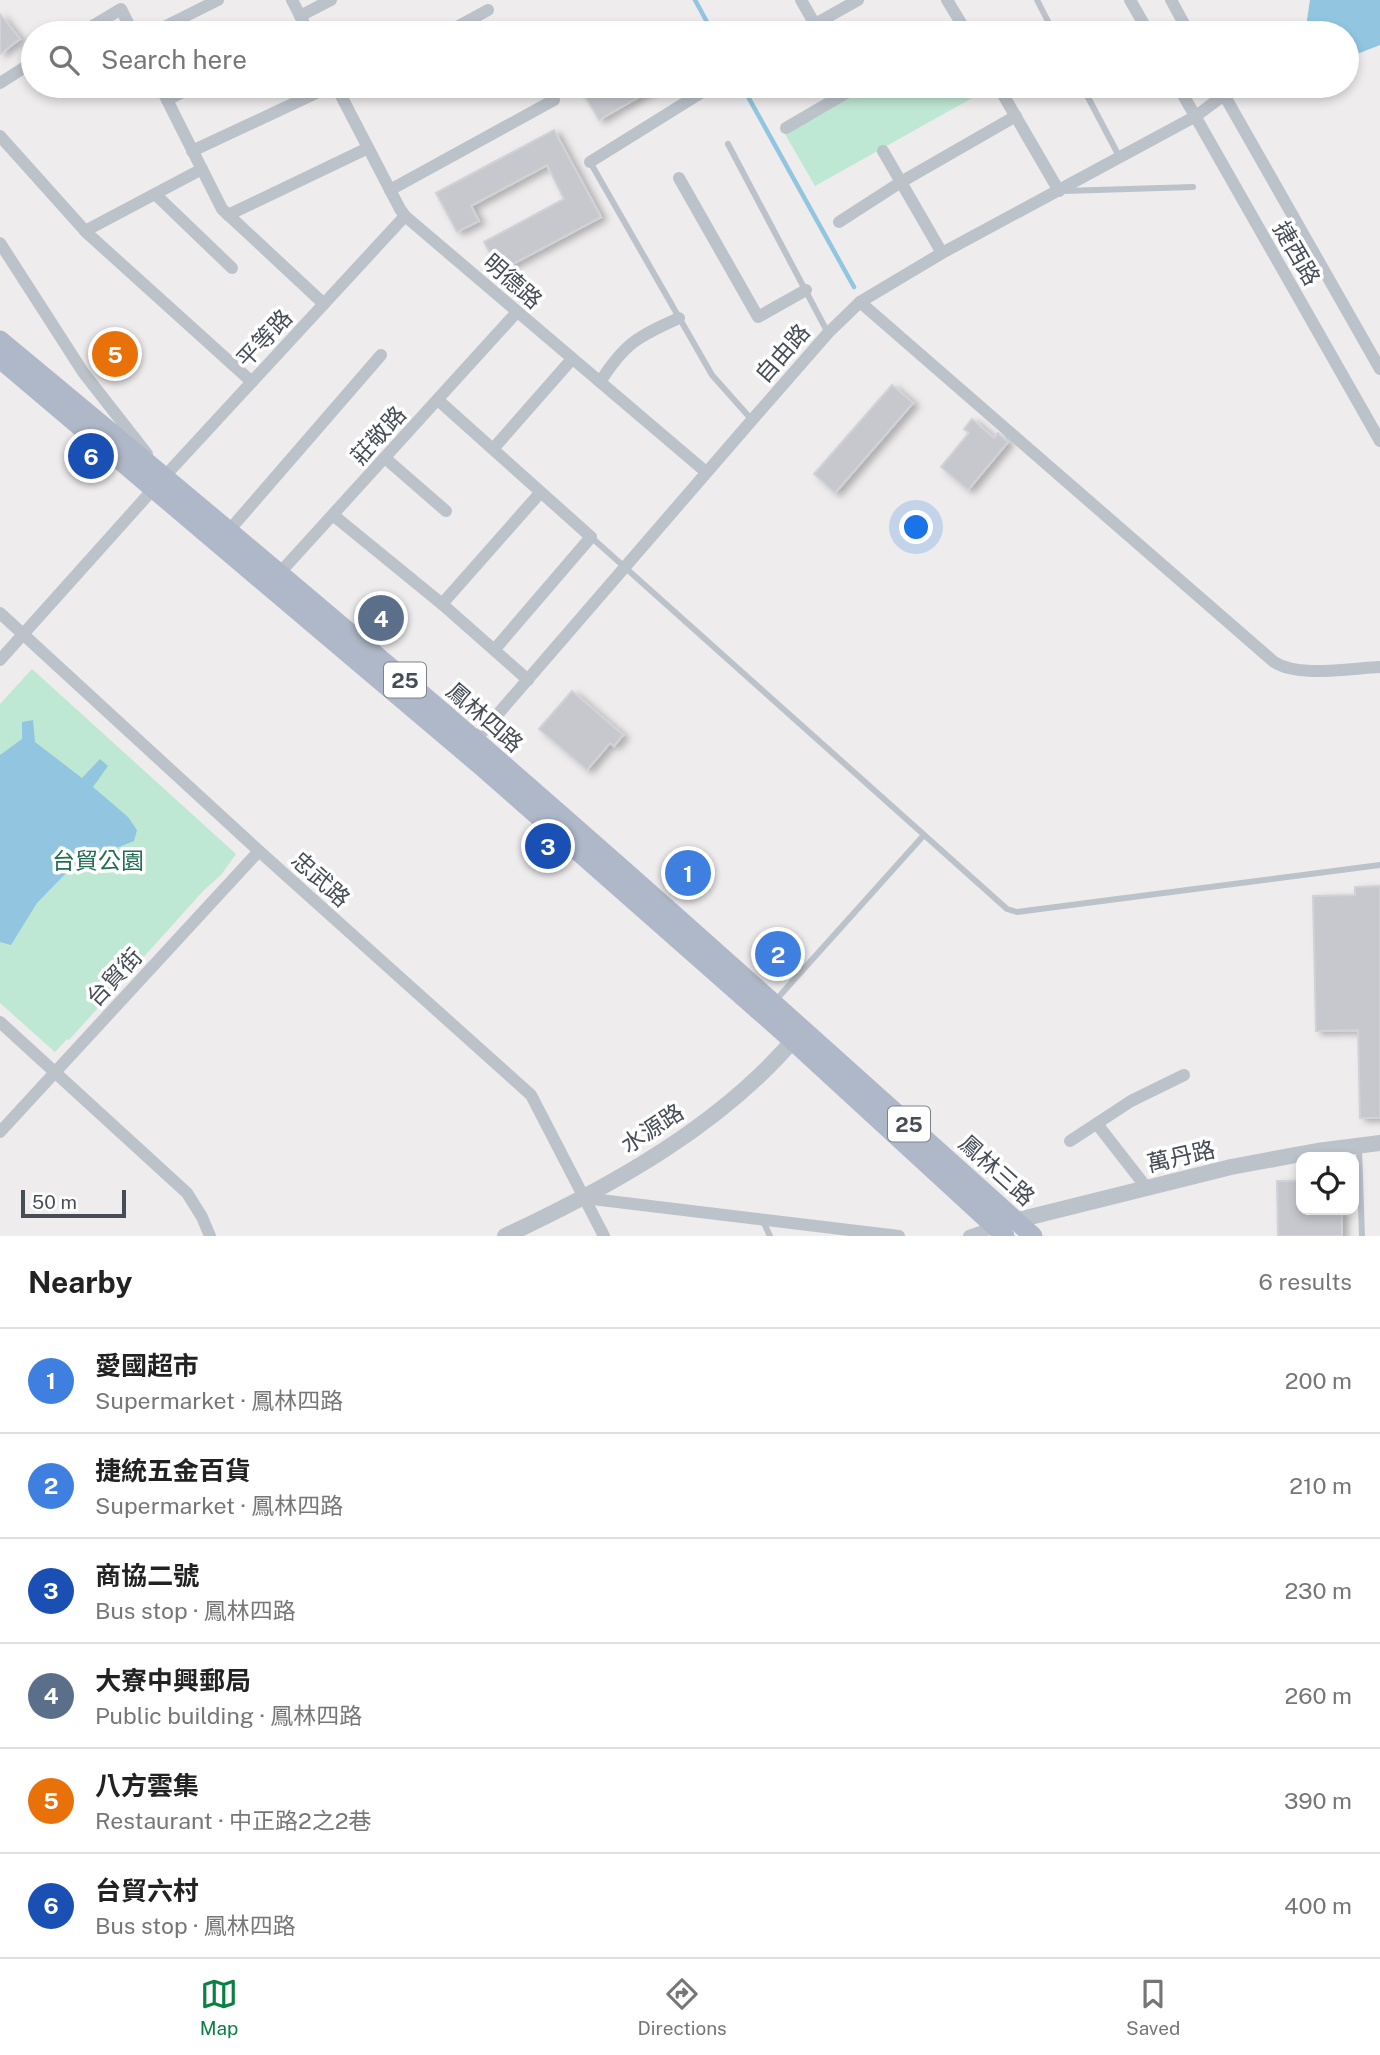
<!DOCTYPE html>
<meta charset="utf-8">
<style>
:root{--surface:#fff;--page:#f6f6f6;--text:#222;--muted:#767676;--line:#e0e0e0;--accent:#0b8043}
body{margin:0;font-family:"Public Sans","Noto Sans TC",sans-serif;background:var(--page);color:var(--text)}
.controls{position:absolute;right:21px;bottom:21px;display:grid;overflow:hidden;border-radius:14px;box-shadow:0 4px 10px #0003}
.controls button{width:63px;height:63px;display:grid;place-items:center;padding:0;border:0;border-bottom:2px solid var(--line);background:var(--surface);color:var(--text);font:35px sans-serif}
.scale{position:absolute;left:21px;bottom:18px;width:105px;box-sizing:border-box;padding-left:7px;border:4px solid #474d57;border-top:0;font-size:19px;line-height:24px;white-space:nowrap;color:#474d57;-webkit-text-stroke:5px #fff;paint-order:stroke}
.you{position:absolute;left:917px;top:528px;width:24px;height:24px;margin:-18px;border:5px solid #fff;border-radius:50%;background:#1a73e8;box-shadow:0 0 0 10px #1a73e833}
.badge{display:grid;place-items:center;width:46px;height:46px;border-radius:50%;background:var(--accent);color:#fff;font-size:23px;font-weight:700}
.pin{position:absolute;translate:-50% -50%;border:4px solid #fff;box-shadow:0 2px 7px #0006}
.list{margin:0;padding:0;list-style:none}
h2{display:flex;justify-content:space-between;align-items:center;height:91px;margin:0;padding:0 28px;font-size:30px}
h2 small{font-size:23px;font-weight:400;color:var(--muted)}
.list li{display:grid;grid-template-columns:46px 1fr auto;gap:21px;align-items:center;box-sizing:border-box;height:105px;padding:0 28px;border-top:2px solid var(--line)}
.list b{display:block;font-size:26px;white-space:nowrap}
.list p{margin:0;font-size:23px;white-space:nowrap;color:var(--muted)}
.list em{font-size:23px;font-style:normal;color:var(--muted)}
.icon{flex:none;width:38px;height:38px;fill:none;stroke:currentColor;stroke-width:2;stroke-linecap:round;stroke-linejoin:round}
.map{position:relative;flex:none;width:1380px;height:1236px;overflow:hidden}
.search{position:absolute;background:var(--surface);box-shadow:0 4px 10px #0003;left:21px;right:21px;top:21px;height:77px;display:flex;align-items:center;gap:18px;box-sizing:border-box;padding:0 24px;border-radius:38px;color:var(--muted);font-size:26px}
.sheet{height:721px;background:var(--surface)}
nav{display:flex;justify-content:space-around;align-items:center;box-sizing:border-box;height:98px;border-top:2px solid var(--line);background:var(--surface);font-size:19px;color:var(--muted)}
nav a{display:grid;justify-items:center;gap:4px}
nav .on{color:var(--accent)}
.map>svg:first-child{display:block}
.green{fill:#bfe8d4}
.water{fill:#91c5e0}
.lines{fill:none;stroke-linecap:round;stroke-linejoin:round}
.stream{stroke:#91c5e0;stroke-width:4.5}
.building{fill:#c7c8ce;stroke:#d1d2d7;stroke-width:2;filter:url(#shadow)}
.service{stroke:#bcc2ca;stroke-width:6}
.minor{stroke:#bcc2ca;stroke-width:12}
.tertiary{stroke:#bcc2ca;stroke-width:16}
.primary{stroke:#afb8c8;stroke-width:19}
.labels{text-anchor:middle;dominant-baseline:central;stroke-width:7;stroke-linejoin:round;paint-order:stroke}
.shield{fill:#fff;stroke:#7e8289;stroke-width:2}
.shield-label{font-size:21px;font-weight:bold;fill:#474d57}
.street-label{font-size:23px;fill:#474d57;stroke:#fff}
.park-label{font-size:23px;fill:#216e51;stroke:#fff}
</style>
<div class="map">
<svg width="1380" height="1236" viewBox="0 0 1380 1236">
<defs>
<filter id="shadow"><feDropShadow dx="5.5" dy="3" stdDeviation="3.5" flood-color="#0004"/></filter>
</defs>
<rect width="100%" height="100%" fill="#eeecec"/>
<g class="green">
<polygon points="870,86 989,86 990,88 815,186 785,134"/>
<polygon points="32,669 236,854 221,875 204,890 69,1040 67,1039 55,1052 0,1003 0,704"/>
</g>
<g class="water">
<polygon points="1310,0 1380,0 1380,45 1347,58 1347,33 1310,33 1306,26"/>
<polygon points="33,720 35,742 82,778 100,759 108,766 93,787 128,817 137,830 134,841 74,865 37,903 11,945 0,942 0,755 22,739 22,722"/>
</g>
<g class="lines">
<g class="stream">
<polyline points="695,0 713,33"/>
<polyline points="742,86 854,287"/>
</g>
</g>
<g class="building">
<polygon points="0,14 20,39 0,54"/>
<polygon points="579,86 658,86 599,120"/>
<polygon points="554,130 601,217 500,271 484,242 564,199 547,165 471,206 479,221 457,232 436,193"/>
<polygon points="892,385 913,403 835,493 814,474"/>
<polygon points="972,419 994,438 998,433 1008,442 968,490 941,467 969,433 964,429"/>
<polygon points="572,691 623,735 614,746 610,743 587,770 539,729"/>
<polygon points="1380,886 1380,1118 1360,1118 1358,1030 1316,1031 1313,896 1355,895 1355,887"/>
<polygon points="1277,1181 1301,1181 1301,1210 1342,1210 1342,1236 1278,1236"/>
</g>
<g class="lines">
<g class="service">
<polyline points="1037,0 1054,33"/>
<polyline points="1082,86 1120,158"/>
<polyline points="728,144 828,333"/>
<polyline points="590,162 712,375 752,420"/>
<polyline points="1064,191 1193,187"/>
<polyline points="591,537 1007,909 1017,912 1380,865"/>
<polyline points="775,1001 924,835"/>
<polyline points="1359,1148 1362,1236"/>
<polyline points="762,1219 770,1236"/>
</g>
<g class="minor">
<polyline points="292,0 309,33"/>
<polyline points="801,0 820,33"/>
<polyline points="947,0 967,33"/>
<polyline points="1130,0 1149,33"/>
<polyline points="1171,0 1189,33"/>
<polyline points="300,16 331,0"/>
<polyline points="81,33 121,9 133,33"/>
<polyline points="152,33 218,0"/>
<polyline points="446,33 488,10"/>
<polyline points="799,33 858,0"/>
<polyline points="0,83 33,62"/>
<polyline points="160,86 222,209 324,304"/>
<polyline points="336,86 400,209 405,216 706,472"/>
<polyline points="998,86 1059,191"/>
<polyline points="1178,86 1380,441"/>
<polyline points="1219,86 1380,369"/>
<polyline points="167,100 195,86"/>
<polyline points="786,128 858,86"/>
<polyline points="0,136 87,233 252,382"/>
<polyline points="192,151 331,86"/>
<polyline points="883,151 942,253"/>
<polyline points="590,162 712,86"/>
<polyline points="679,178 758,317 806,290"/>
<polyline points="390,190 554,100"/>
<polyline points="155,194 232,268"/>
<polyline points="228,215 368,148"/>
<polyline points="839,222 901,182 1016,116"/>
<polyline points="85,231 202,169"/>
<polyline points="0,243 83,372 147,454"/>
<path d="M860,302L1274,662C1299,678 1351,668 1380,667"/>
<path d="M600,382C625,343 637,337 679,318"/>
<polyline points="438,400 591,537 495,649"/>
<polyline points="493,449 572,359"/>
<polyline points="385,458 446,511"/>
<polyline points="333,515 442,604 528,680"/>
<polyline points="226,534 381,355"/>
<polyline points="276,577 517,312"/>
<polyline points="442,604 540,493"/>
<polyline points="0,613 259,851 531,1095 604,1236"/>
<polyline points="0,660 165,476 405,216"/>
<polyline points="472,744 752,420 828,333 860,302 942,253 1196,116 1224,95"/>
<polyline points="0,1022 187,1193 202,1217 210,1236"/>
<polyline points="1097,1124 1146,1187"/>
<polyline points="0,1132 259,851"/>
<polyline points="1070,1141 1131,1101 1184,1075"/>
<polyline points="584,1198 899,1236"/>
<polyline points="969,1236 995,1227"/>
</g>
<g class="tertiary">
<polyline points="1006,1223 1231,1167 1317,1151 1380,1143"/>
<path d="M505,1236C610,1187 725,1124 800,1032"/>
</g>
<g class="primary">
<path d="M0,340C146,461 292,583 437,707C638,880 835,1058 1033,1236"/>
<polyline points="0,359 482,767 793,1041 1005,1236"/>
</g>
</g>
<g class="labels">
<g class="shield">
<rect x="384" y="662.5" width="42" height="35" rx="5"/>
<rect x="888" y="1106.5" width="42" height="35" rx="5"/>
</g>
<g class="shield-label">
<text x="405" y="680">25</text>
<text x="909" y="1124">25</text>
</g>
<g class="street-label">
<text transform="translate(1297 253) rotate(60)">捷西路</text>
<text transform="translate(513 281) rotate(41)">明德路</text>
<text transform="translate(264 338) rotate(-47)">平等路</text>
<text transform="translate(782 353) rotate(-49)">自由路</text>
<text transform="translate(378 435) rotate(-48)">莊敬路</text>
<text transform="translate(485 717) rotate(41)">鳳林四路</text>
<text transform="translate(321 879) rotate(42)">忠武路</text>
<text transform="translate(114 977) rotate(-47)">台貿街</text>
<text transform="translate(652 1128) rotate(-33)">水源路</text>
<text transform="translate(1181 1156) rotate(-13)">萬丹路</text>
<text transform="translate(997 1170) rotate(42)">鳳林三路</text>
</g>
<g class="park-label">
<text x="98" y="860">台貿公園</text>
</g>
</g>
</svg>
<div class="controls">
<button><svg class="icon" aria-label="locate" viewBox="0 0 24 24"><circle cx="12" cy="12" r="6"/><path d="M12 2v4M12 18v4M2 12h4M18 12h4"/></svg></button>
</div>
<div class="scale">50 m</div>
<div class="you"></div>
<div class="pin badge" style="left:688px;top:873px;background:#3f7fe0">1</div>
<div class="pin badge" style="left:778px;top:954px;background:#3f7fe0">2</div>
<div class="pin badge" style="left:548px;top:846px;background:#1a4fb4">3</div>
<div class="pin badge" style="left:381px;top:618px;background:#5c6f8a">4</div>
<div class="pin badge" style="left:115px;top:354px;background:#e8710a">5</div>
<div class="pin badge" style="left:91px;top:456px;background:#1a4fb4">6</div>
<div class="search"><svg class="icon" aria-label="search" viewBox="0 0 24 24"><circle cx="10" cy="10" r="6"/><path d="M15 15l6 6"/></svg>Search here</div>
</div>
<section class="sheet">
<h2>Nearby<small>6 results</small></h2>
<ul class="list">
<li><span class="badge" style="background:#3f7fe0">1</span><div><b>愛國超市</b><p>Supermarket · 鳳林四路</p></div><em>200 m</em></li>
<li><span class="badge" style="background:#3f7fe0">2</span><div><b>捷統五金百貨</b><p>Supermarket · 鳳林四路</p></div><em>210 m</em></li>
<li><span class="badge" style="background:#1a4fb4">3</span><div><b>商協二號</b><p>Bus stop · 鳳林四路</p></div><em>230 m</em></li>
<li><span class="badge" style="background:#5c6f8a">4</span><div><b>大寮中興郵局</b><p>Public building · 鳳林四路</p></div><em>260 m</em></li>
<li><span class="badge" style="background:#e8710a">5</span><div><b>八方雲集</b><p>Restaurant · 中正路2之2巷</p></div><em>390 m</em></li>
<li><span class="badge" style="background:#1a4fb4">6</span><div><b>台貿六村</b><p>Bus stop · 鳳林四路</p></div><em>400 m</em></li>
</ul>
</section>
<nav>
<a class="on"><svg class="icon" aria-label="map" viewBox="0 0 24 24"><path d="M3 6l6-2 6 2 6-2v14l-6 2-6-2-6 2zM9 4v14M15 6v14"/></svg>Map</a>
<a><svg class="icon" aria-label="directions" viewBox="0 0 24 24"><path d="M12 3l9 9-9 9-9-9zM9 14v-3h6M13 9l2 2-2 2"/></svg>Directions</a>
<a><svg class="icon" aria-label="saved" viewBox="0 0 24 24"><path d="M7 4h10v16l-5-4-5 4z"/></svg>Saved</a>
</nav>
